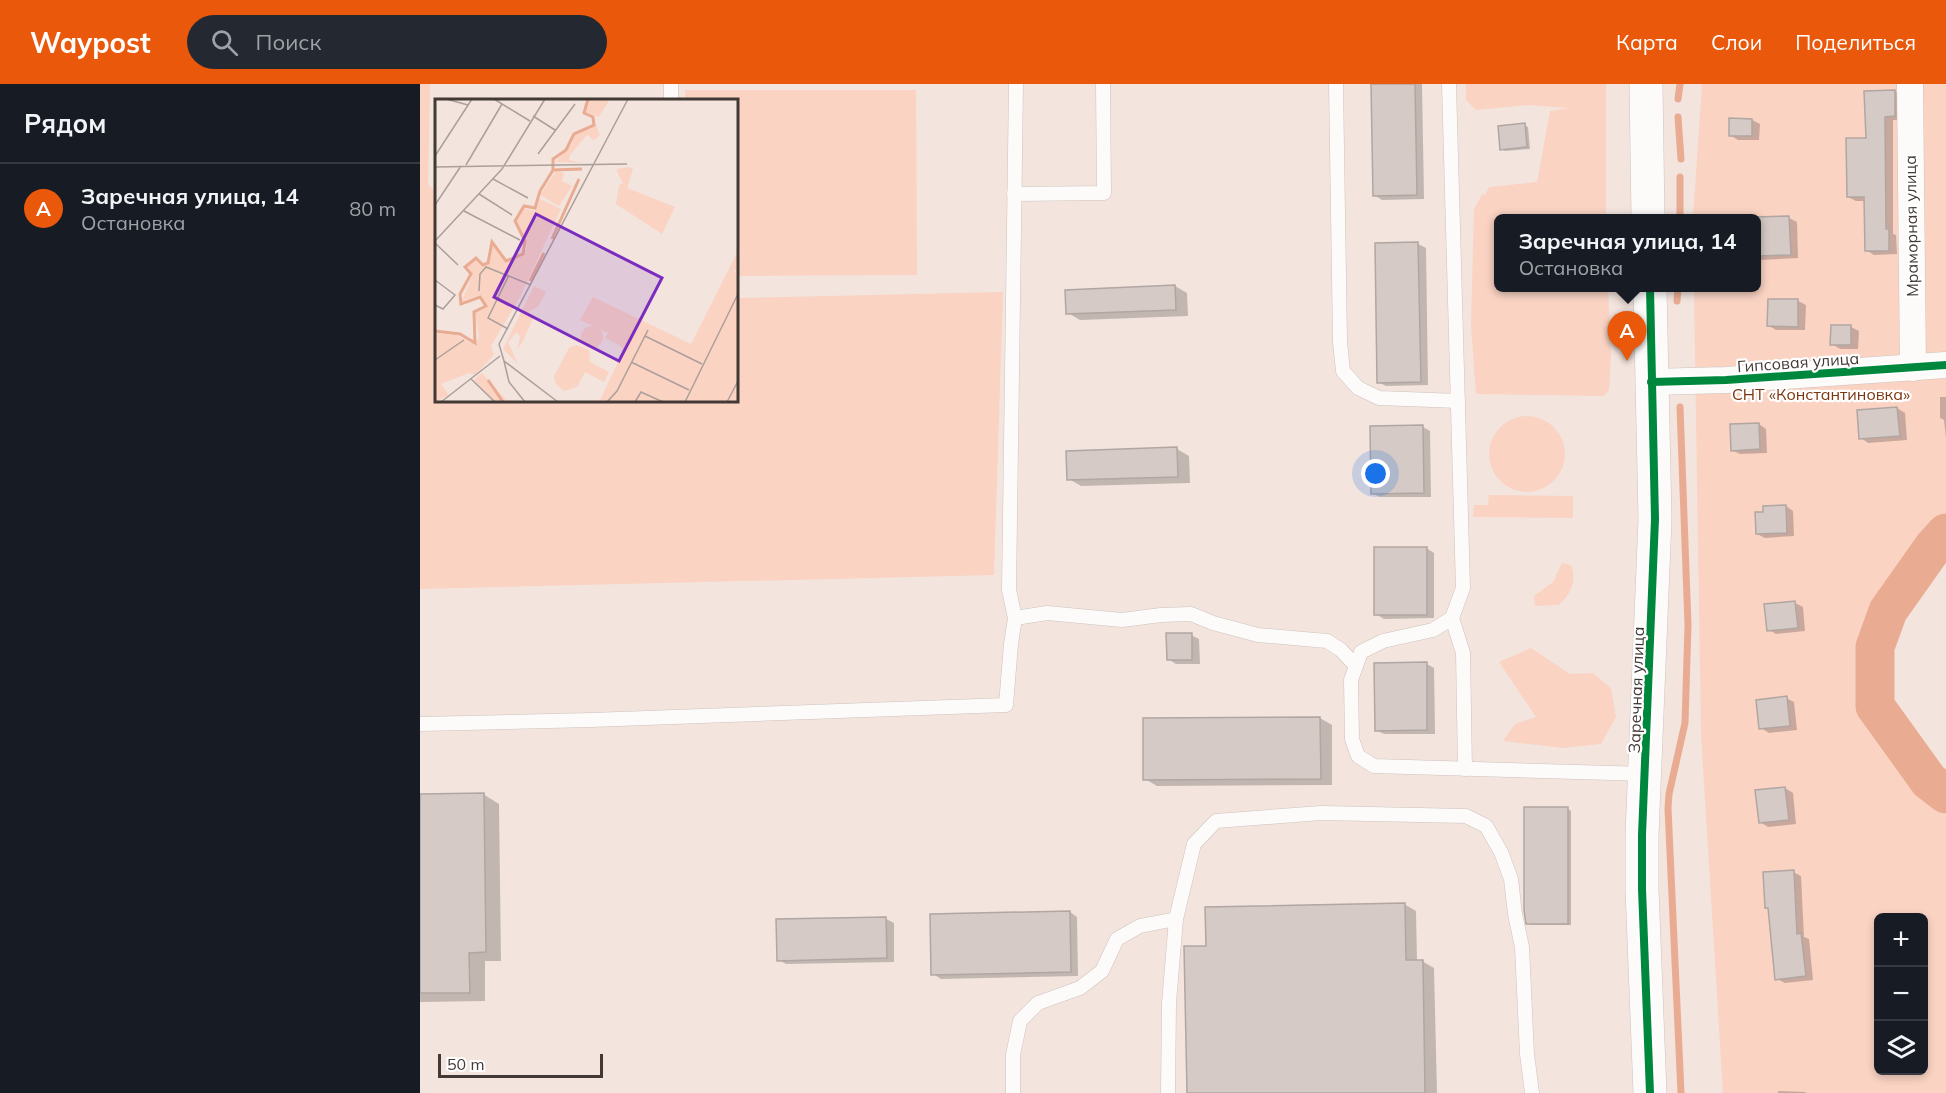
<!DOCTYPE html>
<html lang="ru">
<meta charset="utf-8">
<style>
:root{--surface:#171b24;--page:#242831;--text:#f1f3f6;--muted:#9ea1a6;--line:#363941;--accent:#ea580c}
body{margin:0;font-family:Mulish,sans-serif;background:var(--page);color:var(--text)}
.controls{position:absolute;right:18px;bottom:18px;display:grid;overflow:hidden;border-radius:9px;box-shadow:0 3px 9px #0003}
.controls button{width:54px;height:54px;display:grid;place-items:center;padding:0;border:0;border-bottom:2px solid var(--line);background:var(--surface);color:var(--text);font:30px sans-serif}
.scale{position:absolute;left:18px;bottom:15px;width:165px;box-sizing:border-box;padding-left:6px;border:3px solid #423834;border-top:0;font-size:16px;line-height:21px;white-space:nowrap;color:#423834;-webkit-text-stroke:4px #fff;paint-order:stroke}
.you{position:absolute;left:956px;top:390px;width:21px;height:21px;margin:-15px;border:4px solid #fff;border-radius:50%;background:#1a73e8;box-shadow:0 0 0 9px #1a73e833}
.badge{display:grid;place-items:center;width:39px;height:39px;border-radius:50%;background:var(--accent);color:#fff;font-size:20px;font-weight:700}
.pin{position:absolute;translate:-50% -50px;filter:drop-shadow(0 2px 3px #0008)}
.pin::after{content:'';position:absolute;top:32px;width:21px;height:18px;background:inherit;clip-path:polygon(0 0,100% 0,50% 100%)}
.popup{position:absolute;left:1074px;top:130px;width:267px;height:78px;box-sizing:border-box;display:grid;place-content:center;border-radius:9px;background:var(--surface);filter:drop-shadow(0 2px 4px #0005);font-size:20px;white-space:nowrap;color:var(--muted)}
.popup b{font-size:22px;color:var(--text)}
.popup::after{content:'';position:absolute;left:50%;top:100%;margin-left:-12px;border:12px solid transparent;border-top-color:var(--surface)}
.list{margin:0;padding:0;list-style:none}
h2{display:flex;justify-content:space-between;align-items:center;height:78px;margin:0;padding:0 24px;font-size:26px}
h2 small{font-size:20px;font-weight:400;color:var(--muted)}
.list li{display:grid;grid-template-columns:39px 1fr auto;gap:18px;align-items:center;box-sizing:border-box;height:90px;padding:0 24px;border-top:2px solid var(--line)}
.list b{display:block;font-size:22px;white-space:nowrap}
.list p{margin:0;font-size:20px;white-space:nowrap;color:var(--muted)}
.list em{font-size:20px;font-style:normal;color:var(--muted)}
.icon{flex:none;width:33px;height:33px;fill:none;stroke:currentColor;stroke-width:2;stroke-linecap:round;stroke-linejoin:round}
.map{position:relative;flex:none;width:1526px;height:1009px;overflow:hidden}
header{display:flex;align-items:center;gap:36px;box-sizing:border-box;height:84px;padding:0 30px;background:var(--accent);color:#fff}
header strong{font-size:28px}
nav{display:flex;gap:33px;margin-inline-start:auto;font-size:21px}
.search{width:420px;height:54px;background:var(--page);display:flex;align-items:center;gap:15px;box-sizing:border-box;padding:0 21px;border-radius:33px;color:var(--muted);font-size:22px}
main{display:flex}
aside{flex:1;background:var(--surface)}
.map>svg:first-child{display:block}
.green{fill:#fad3c3;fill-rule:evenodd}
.shadow{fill:#0003}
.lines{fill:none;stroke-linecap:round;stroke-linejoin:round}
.stream{stroke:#e9ac92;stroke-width:7}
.river{stroke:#e9ac92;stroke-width:39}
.building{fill:#d5cac5;stroke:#b1a6a2;stroke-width:1.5}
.service-casing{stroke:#cec2bd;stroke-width:15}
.minor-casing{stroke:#cec2bd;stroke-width:27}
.tertiary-casing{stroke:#cec2bd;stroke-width:34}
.service{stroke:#fdfbfa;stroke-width:14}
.minor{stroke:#fdfbfa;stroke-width:26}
.tertiary{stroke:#fdfbfa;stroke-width:33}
.cycleway-casing{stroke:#fff;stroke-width:11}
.cycleway{stroke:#00873e;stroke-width:8}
.labels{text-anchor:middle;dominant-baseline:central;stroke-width:4.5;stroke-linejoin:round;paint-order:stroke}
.street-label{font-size:16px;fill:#423834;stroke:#fff}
.park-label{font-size:16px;fill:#7d3410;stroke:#fff}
.inset-river{fill:none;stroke:#e9ac92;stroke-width:3}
.inset-road{fill:none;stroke:#ac9f9a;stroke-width:1.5}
.view{fill:#7b2cbf;fill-opacity:0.15;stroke:#7b2cbf;stroke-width:3}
.inset-edge{fill:none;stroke:#423834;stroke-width:3}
</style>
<header>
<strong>Waypost</strong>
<div class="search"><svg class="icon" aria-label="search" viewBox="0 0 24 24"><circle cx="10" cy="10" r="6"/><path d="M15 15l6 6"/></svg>Поиск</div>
<nav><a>Карта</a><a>Слои</a><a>Поделиться</a></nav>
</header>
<main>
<aside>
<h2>Рядом<small></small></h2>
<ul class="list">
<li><span class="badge">A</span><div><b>Заречная улица, 14</b><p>Остановка</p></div><em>80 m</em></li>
</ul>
</aside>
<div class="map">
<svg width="1526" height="1009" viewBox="0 0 1526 1009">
<rect width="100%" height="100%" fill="#f3e4de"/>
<g class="green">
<polygon points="0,0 10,0 8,100 16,109 16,316 316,316 317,214 583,208 574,491 0,505"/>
<polygon points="1046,0 1186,0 1186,134 1078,134 1078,204 1188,204 1191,270 1189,306 1184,312 1056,310 1051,241 1054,125 1063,109 1065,111 1069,103 1117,98 1130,27 1149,24 1109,21 1056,26 1046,16"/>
<path d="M1282,0H1526V432L1486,476L1458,531L1442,586L1448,634L1484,682L1526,731V1009H1303L1281,650L1274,204H1336V134H1273ZM1458,834H1504V986H1458Z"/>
<polygon points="265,6 496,6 497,191 317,192 316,16 265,16"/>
<circle cx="1107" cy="370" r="38"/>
<polygon points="1069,411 1153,412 1153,434 1053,433 1054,421 1068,421"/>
<path d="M1142,479L1151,481C1157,499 1151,509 1139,521L1115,522L1114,512L1133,498Z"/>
<polygon points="1111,564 1150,590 1173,589 1191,604 1196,633 1181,660 1143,664 1083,657 1095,640 1116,633 1079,578"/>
</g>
<g class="shadow">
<polygon points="953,0 1002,0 1004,115 962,116 954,111"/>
<polygon points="1475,7 1482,12 1483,36 1473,36 1473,150 1476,151 1477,170 1454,171 1446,166 1445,117 1436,117 1428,113 1447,56"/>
<polygon points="1311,35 1332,36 1340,40 1339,56 1318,56 1310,51"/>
<polygon points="1104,41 1108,43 1110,65 1085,67 1082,65"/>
<polygon points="1369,134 1377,138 1378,174 1340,176 1336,173 1336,135"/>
<polygon points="998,160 1006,164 1008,301 966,302 958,298"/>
<polygon points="755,202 767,209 768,232 660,236 648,229"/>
<polygon points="1378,217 1386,221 1385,246 1356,246 1349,242"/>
<polygon points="1431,243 1439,247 1438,265 1420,265 1412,260"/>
<polygon points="1520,313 1526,313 1526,354 1524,336 1520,334"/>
<polygon points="1477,324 1485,329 1487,356 1448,359 1441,354"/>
<polygon points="1339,340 1346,345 1347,369 1320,370 1312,366"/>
<polygon points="1003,343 1010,347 1011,413 960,413 952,409"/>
<polygon points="757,365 769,372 770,399 661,402 649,395"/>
<polygon points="1366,422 1373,427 1374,452 1345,454 1337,450"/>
<polygon points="1006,464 1014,469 1014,534 964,535 956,530"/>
<polygon points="1375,519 1383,523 1385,547 1356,550 1349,546"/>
<polygon points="771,551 779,555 780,580 756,580 748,575"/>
<polygon points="1007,580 1014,584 1015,650 964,650 956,646"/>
<polygon points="1366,614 1374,618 1377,646 1349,649 1341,644"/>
<polygon points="900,634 912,641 912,701 737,702 725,695"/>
<polygon points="1365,704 1373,709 1376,740 1348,743 1340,738"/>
<polygon points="63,710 79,720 81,877 65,877 65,917 0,918 0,711"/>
<polygon points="1148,725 1151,727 1151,841 1111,841 1108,839"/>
<polygon points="1373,788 1381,792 1384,853 1389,855 1393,896 1365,899 1357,895 1349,825 1346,823"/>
<polygon points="984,820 996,827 997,877 1002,877 1014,884 1017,1009 769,1009 788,863"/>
<polygon points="650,828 657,833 658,892 521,895 513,890"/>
<polygon points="466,835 474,839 474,878 366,880 359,876"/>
<polygon points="1358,1007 1385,1008 1386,1009 1358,1009"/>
</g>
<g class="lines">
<g class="stream">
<polyline points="1258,15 1260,0"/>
<polyline points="1258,33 1261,75"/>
<polyline points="1260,134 1260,93"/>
<polyline points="1257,217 1258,204"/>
<polyline points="1260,323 1268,541 1265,639 1249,710 1248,724 1261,1009"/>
</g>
<polyline class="river" points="1526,449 1514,462 1468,527 1455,563 1455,622 1509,697 1526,710"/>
</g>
<g class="building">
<polygon points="951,0 995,0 997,111 953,112"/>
<polygon points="1475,6 1475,32 1465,33 1466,145 1469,145 1469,167 1445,167 1444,113 1427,113 1426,54 1446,54 1444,7"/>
<polygon points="1309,34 1332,35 1332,52 1309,52"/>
<polygon points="1105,39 1107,63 1080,66 1078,42"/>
<polygon points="1369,132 1371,171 1336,172 1336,133"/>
<polygon points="998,158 1001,298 957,299 955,159"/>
<polygon points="755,201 756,226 646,230 645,206"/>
<polygon points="1348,215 1378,215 1378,243 1347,242"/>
<polygon points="1411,241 1431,241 1431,261 1410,261"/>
<polygon points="1477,323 1480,352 1439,355 1437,326"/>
<polygon points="1339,339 1340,365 1311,367 1310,340"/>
<polygon points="1003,341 1004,409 951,410 950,342"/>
<polygon points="757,363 758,393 647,396 646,367"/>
<polygon points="1366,421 1367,449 1336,450 1335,428 1343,428 1343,422"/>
<rect x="954" y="463" width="53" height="68"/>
<polygon points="1375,517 1378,544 1347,547 1344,520"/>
<polygon points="746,549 772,549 772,576 747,576"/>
<polygon points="1007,578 1007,646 955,647 954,579"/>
<polygon points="1367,612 1370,642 1339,645 1336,616"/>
<polygon points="900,633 901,695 723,696 723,634"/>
<polygon points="1365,703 1369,736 1339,739 1335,706"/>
<polygon points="64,709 66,868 49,869 50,909 0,909 0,710"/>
<polygon points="1104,723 1148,723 1148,840 1106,840 1104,826"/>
<polygon points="1374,786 1377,850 1381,849 1386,892 1355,896 1348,824 1345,824 1343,788"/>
<polygon points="985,819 986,876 1003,876 1005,1009 767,1009 764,862 786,862 785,823"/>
<polygon points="650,827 651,888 511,891 510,830"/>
<polygon points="466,833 467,874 357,877 356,835"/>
</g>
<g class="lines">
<g class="service-casing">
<g id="service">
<polyline points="251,0 251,16"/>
<polyline points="916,0 920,258 923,287 938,304 959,314 1038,317"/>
<polyline points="1029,0 1043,504 1032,534 1013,546 963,557 941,568 931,596 932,655 938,672 954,682 1226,690"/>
<polyline points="594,110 684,109 683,0"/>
<polyline points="595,534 589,506 596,0"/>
<polyline points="1032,534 1043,569 1045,685"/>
<polyline points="0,640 171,636 586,621 591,560 595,534 627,529 702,536 741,531 771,530 793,539 838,551 907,557 921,566 936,582"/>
<polyline points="593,1009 593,971 600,937 618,919 660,904 682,887 697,855 720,842 756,835"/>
<polyline points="748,1009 749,919 756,835 774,760 796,737 901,729 1046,732 1066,742 1081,768 1091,795 1095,830 1102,863 1107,970 1112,1009"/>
</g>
</g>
<g class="minor-casing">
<g id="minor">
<polyline points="1490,0 1493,284"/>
<polyline points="1231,298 1306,296 1526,281"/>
</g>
</g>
<g class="tertiary-casing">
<g id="tertiary">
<polyline points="1226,0 1228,134"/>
<polyline points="1230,1009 1222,805 1222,751 1235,435 1230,204"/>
</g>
</g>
<use href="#service" class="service"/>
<use href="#minor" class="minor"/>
<use href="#tertiary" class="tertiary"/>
<g class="cycleway-casing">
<g id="cycleway">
<polyline points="1231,298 1306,296 1526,281"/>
<polyline points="1230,1009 1222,805 1222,751 1235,435 1230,204"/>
</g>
</g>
<use href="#cycleway" class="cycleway"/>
</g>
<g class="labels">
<g class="street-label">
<text transform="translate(1491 142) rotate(-91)">Мраморная улица</text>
<text transform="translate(1378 278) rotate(-4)">Гипсовая улица</text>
<text transform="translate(1216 606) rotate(-88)">Заречная улица</text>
</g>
<g class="park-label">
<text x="1401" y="310">СНТ «Константиновка»</text>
</g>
</g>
<g transform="translate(15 15)">
<rect width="303" height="303" fill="#f3e4de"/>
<path d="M154,0H175L164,18L151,13L149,7ZM161,26L165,36L159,41L152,36L135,56L134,61L146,64L120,63L137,45L140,35ZM194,68L198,70L192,89L240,108L227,135L181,105L184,86L188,84L181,70ZM121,72L129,74L127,82L137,87L124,107L105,96ZM105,100L126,110L85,198L56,247L59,256L40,276L34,274L6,285L14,296L0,303V234L21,236L40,246L44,238L40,214L53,208L45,196L27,202L37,177L32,167L42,160L47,167L52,166L57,144L71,163L87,157L92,149L81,122L88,109L100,112ZM303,152V172L297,171L303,174V303H164L188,253L186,247L170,239L173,234L145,221L158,198L256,245ZM99,187L111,193L103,208L93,213L99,217L88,242L82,251L85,238L82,233L73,243L83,265L68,250ZM146 238a11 11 0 1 1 22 0a11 11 0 1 1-22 0ZM141,246L154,251L155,263L174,273L169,283L150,273L142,288L129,292L121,285L119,277L134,249ZM47,274L57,285L73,303H58L39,281Z" fill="#fad3c3"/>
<path class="inset-river" d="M118,71L147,70M117,140L144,80M95,182L109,154M0,232L25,235L40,244L39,213L51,207L45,198L26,205L25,195L36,175L30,168L41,159L48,166L53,164L57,143L71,162L88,155L90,142L80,122L89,107L100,109L105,92L118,71V60L131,51L139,35L159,26L158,18L149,14L153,0M53,281L68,303"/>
<path class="inset-road" d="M11,0L33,6M59,0L95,22M98,17L120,31M103,55L140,5M0,57L37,0M31,66L67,5M0,68L192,65M58,80L93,99M44,95L77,116M0,106L26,67M29,112L85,141M0,142L67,70L110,0M0,144L23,166M0,181L20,196L8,210L0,206M44,192L45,175L51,168L96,186M73,230L53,219L74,176M210,237L267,265M0,261L29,241M69,262L74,283L90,303M196,263L254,291M36,280L60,303M6,303L65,257M123,303L69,262L64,245L193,0M172,303L182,292L213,231M200,303L206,293L228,303M250,303L303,195M292,303L303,282"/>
<path class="view" d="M101,115L227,179L184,262L59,198Z"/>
<rect width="303" height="303" class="inset-edge"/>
</g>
</svg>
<div class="controls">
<button>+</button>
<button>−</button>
<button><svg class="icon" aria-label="layers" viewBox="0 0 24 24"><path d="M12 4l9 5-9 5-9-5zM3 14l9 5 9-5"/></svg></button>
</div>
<div class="scale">50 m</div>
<div class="you"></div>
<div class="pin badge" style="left:1207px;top:277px">A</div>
<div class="popup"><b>Заречная улица, 14</b>Остановка</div>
</div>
</main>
